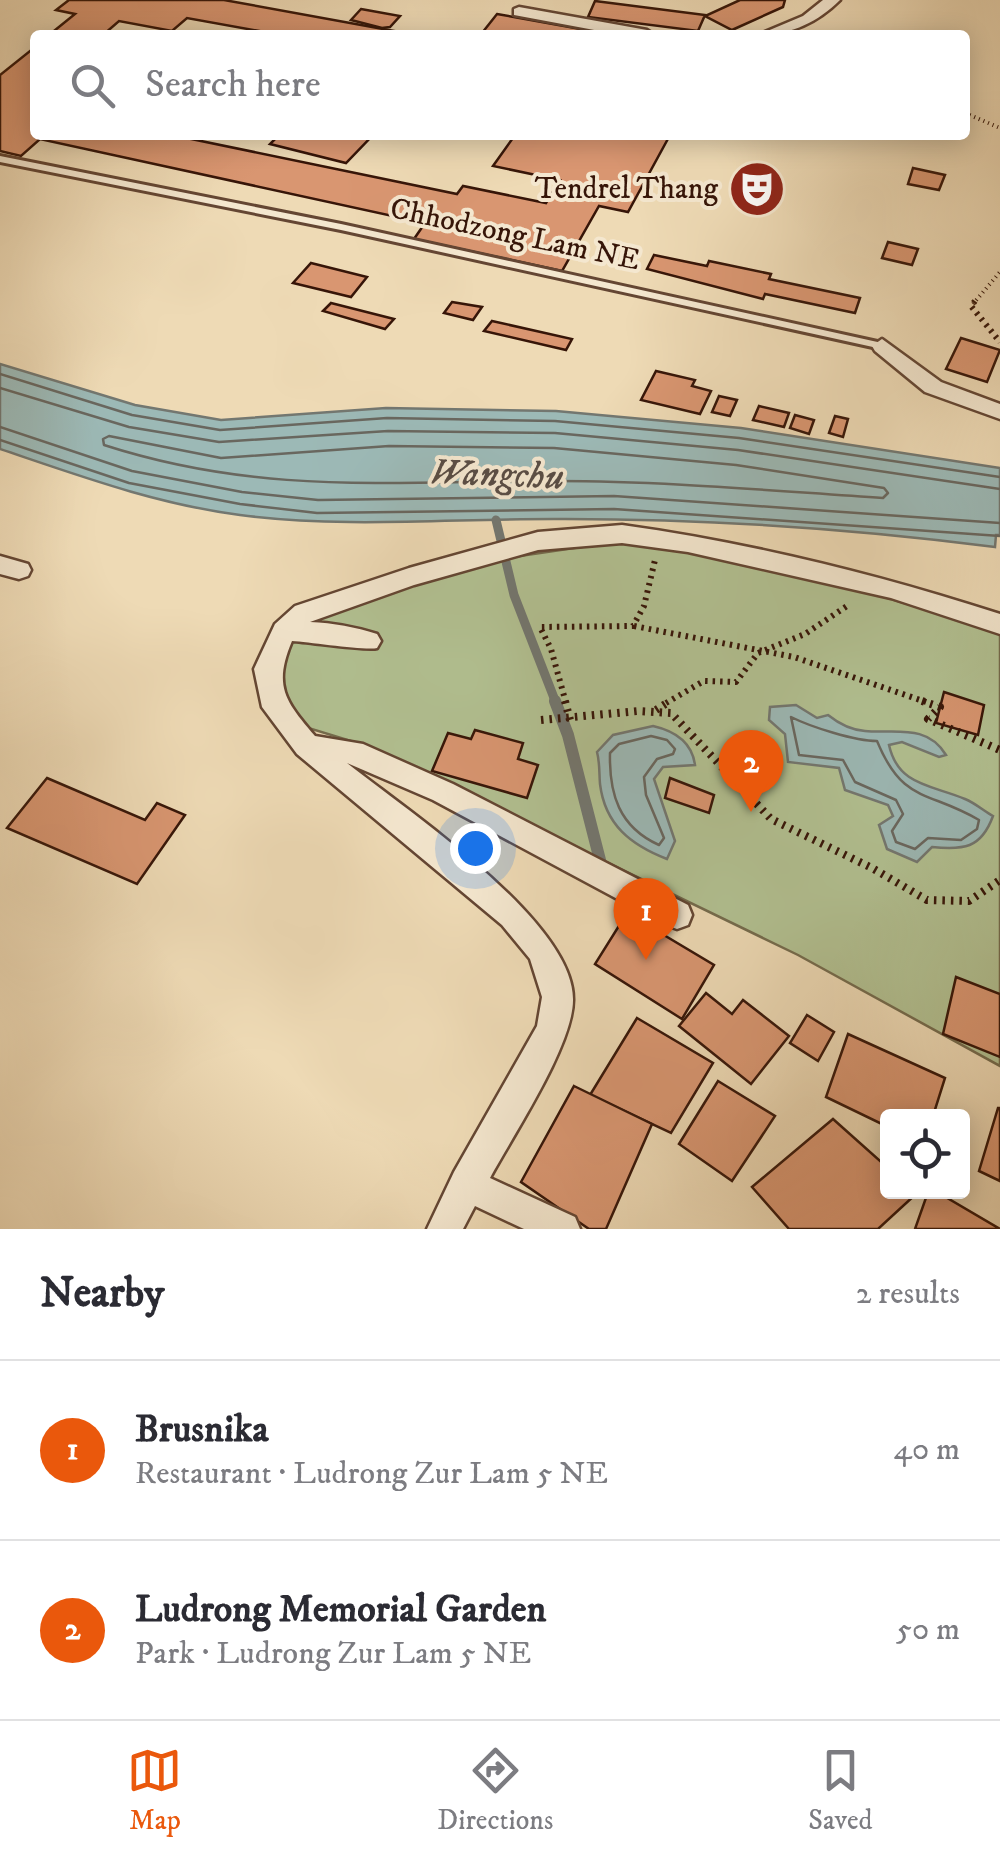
<!DOCTYPE html>
<meta charset="utf-8">
<style>
:root{--surface:#fff;--page:#f7f7f7;--text:#2b2b33;--muted:#7c7c81;--line:#e1e1e2;--accent:#ea580c}
body{margin:0;font-family:"IM FELL DW Pica",serif;background:var(--page);color:var(--text)}
.controls{position:absolute;right:30px;bottom:30px;display:grid;overflow:hidden;border-radius:10px;box-shadow:0 5px 25px #0003}
.controls button{width:90px;height:90px;display:grid;place-items:center;padding:0;border:0;border-bottom:2px solid var(--line);background:var(--surface);color:var(--text);font:50px sans-serif}
.you{position:absolute;left:475px;top:848px;width:35px;height:35px;margin:-25px;border:8px solid #fff;border-radius:50%;background:#1a73e8;box-shadow:0 0 0 15px #1a73e833}
.badge{display:grid;place-items:center;width:65px;height:65px;border-radius:50%;background:var(--accent);color:#fff;font-size:32px;font-weight:700}
.pin{position:absolute;translate:-50% -82px;filter:drop-shadow(0 2px 5px #0008)}
.pin::after{content:'';position:absolute;top:52px;width:35px;height:30px;background:inherit;clip-path:polygon(0 0,100% 0,50% 100%)}
.list{margin:0;padding:0;list-style:none}
h2{display:flex;justify-content:space-between;align-items:center;height:130px;margin:0;padding:0 40px;font-size:42px}
h2 small{font-size:32px;font-weight:400;color:var(--muted)}
.list li{display:grid;grid-template-columns:65px 1fr auto;gap:30px;align-items:center;box-sizing:border-box;height:180px;padding:0 40px;border-top:2px solid var(--line)}
.list b{display:block;font-size:38px;white-space:nowrap}
.list p{margin:0;font-size:32px;white-space:nowrap;color:var(--muted)}
.list em{font-size:32px;font-style:normal;color:var(--muted)}
.icon{flex:none;width:55px;height:55px;fill:none;stroke:currentColor;stroke-width:2;stroke-linecap:round;stroke-linejoin:round}
.map{position:relative;flex:none;width:1000px;height:1229px;overflow:hidden}
.search{position:absolute;background:var(--surface);box-shadow:0 5px 25px #0003;left:30px;right:30px;top:30px;height:110px;display:flex;align-items:center;gap:25px;box-sizing:border-box;padding:0 35px;border-radius:10px;color:var(--muted);font-size:38px}
.sheet{height:490px;background:var(--surface)}
nav{display:flex;justify-content:space-around;align-items:center;box-sizing:border-box;height:140px;border-top:2px solid var(--line);background:var(--surface);font-size:28px;color:var(--muted)}
nav a{display:grid;justify-items:center;gap:5px}
nav .on{color:var(--accent)}
.map>svg:first-child{display:block}
.green{fill:#b2c192;stroke:#746b4d;stroke-width:2.5}
.water{fill:#9cb9b6;stroke:#737770;stroke-width:2.5}
.lines{fill:none;stroke-linecap:round;stroke-linejoin:round}
.shore{stroke:#69675f;stroke-width:2.5}
.stream-far1{stroke:#737770;stroke-width:9}
.stream{stroke:#737770;stroke-width:12}
.building{fill:#d99671;stroke:#361508;stroke-width:2.5}
.lane-casing{stroke:#644633;stroke-width:6}
.street-casing{stroke:#644633;stroke-width:5}
.path-far2{stroke:#361508;stroke-width:4;stroke-dasharray:1 4;stroke-linecap:butt}
.path-far1{stroke:#361508;stroke-width:6;stroke-dasharray:2.5 5;stroke-linecap:butt}
.path{stroke:#361508;stroke-width:8;stroke-dasharray:2.5 6;stroke-linecap:butt}
.lane{fill:#f4e7cf;fill-rule:evenodd}
.street{fill:#f4e7cf;fill-rule:evenodd}
.labels{text-anchor:middle;dominant-baseline:central;stroke-width:8;stroke-linejoin:round;paint-order:stroke}
.far-poi-label{font-size:30px;fill:#361508;stroke:#f4e7cf;text-anchor:end}
.far-street-label{font-size:30px;fill:#361508;stroke:#f4e7cf}
.water-label{font-size:38px;font-style:italic;fill:#5a4e45;stroke:#f4e7cf}
</style>
<div class="map">
<svg width="1000" height="1229" viewBox="0 0 1000 1229">
<rect width="100%" height="100%" fill="#eedab5"/>
<filter id="stains"><feTurbulence type="fractalNoise" baseFrequency=".002" numOctaves="4"/><feColorMatrix values="0 0 0 0 .2 0 0 0 0 .09 0 0 0 0 .02 0 0 0 .5 -.17"/></filter>
<radialGradient id="worn" r=".72"><stop offset=".6" stop-color="#630" stop-opacity="0"/><stop offset="1" stop-color="#630" stop-opacity=".3"/></radialGradient>
<path class="green" d="M622,541C751,553 878,594 1000,633V1066L798,955L367,746L305,727L284,705L278,670L288,640L308,620L406,586L513,557Z"/>
<g class="water">
<path d="M0,364L135,405L221,420L386,408L556,411L741,428L1000,468V535H996L995,547C856,529 705,519 565,519C456,518 349,529 240,515C156,504 80,476 0,449Z"/>
<path d="M796,705L817,718L828,715C838,723 851,730 865,731C894,734 927,723 946,755L939,757L902,742L889,745C898,786 932,785 965,799C975,803 984,811 993,816C981,849 963,850 932,847L917,862L887,849L879,825L893,816L888,805L845,790L839,768L788,762L785,734L769,720L770,707Z"/>
<path d="M653,726C675,731 692,742 695,765L663,767L654,779L675,841L667,859C631,845 605,825 600,784C599,773 600,763 597,752L613,735Z"/>
</g>
<g class="lines">
<g class="shore">
<polyline points="0,374 132,415 220,430 387,418 555,421 739,438 1000,477"/>
<polyline points="0,388 129,427 219,442 388,431 555,433 738,450 1000,489"/>
<polyline points="0,427 132,471 242,492 318,500 614,496 1000,523"/>
<path d="M109,436L221,458L389,446L554,448L736,465L884,488L888,493L883,498C774,491 665,481 556,481C394,481 262,496 104,445L103,439Z"/>
<polyline points="0,440 129,483 240,504 317,513 614,509 1000,536"/>
<path d="M791,717C811,727 855,741 877,741C903,804 928,790 979,820L977,829L961,840L928,838L915,849L896,842L892,831L903,814L896,800L855,782L843,760L799,755Z"/>
<path d="M651,736L667,740L675,749L673,754L657,759L644,777L646,795L664,838L659,845C619,827 609,794 610,753L619,744Z"/>
</g>
<polyline class="stream-far1" points="496,520 514,595 556,703"/>
<polyline class="stream" points="555,701 568,735 602,868"/>
</g>
<g class="building">
<polygon points="69,0 224,0 416,35 281,35 187,18 172,31 119,21 103,35 49,35 75,14 56,10"/>
<polygon points="740,0 785,0 783,7 732,30 705,16"/>
<polygon points="595,1 705,15 698,31 588,17"/>
<polygon points="361,9 400,16 390,27 382,28 351,20"/>
<polygon points="497,14 614,35 482,33"/>
<polygon points="35,47 35,135 172,135 457,194 463,186 546,203 560,180 493,166 515,135 670,135 628,212 599,206 562,271 414,239 425,223 40,139 21,156 0,151 0,75"/>
<polygon points="279,135 373,135 346,163 270,144"/>
<polygon points="913,168 945,175 939,190 908,184"/>
<polygon points="888,242 918,249 912,265 882,258"/>
<polygon points="654,255 707,266 709,261 771,274 769,279 860,298 855,313 765,294 763,299 647,269"/>
<polygon points="311,263 367,277 351,297 293,283"/>
<polygon points="452,302 482,307 473,320 444,313"/>
<polygon points="331,303 394,319 385,329 323,311"/>
<polygon points="492,321 572,339 566,350 484,331"/>
<polygon points="961,338 1000,350 987,382 946,369"/>
<polygon points="656,371 695,380 692,386 711,391 700,414 641,400"/>
<polygon points="719,396 737,400 730,416 712,412"/>
<polygon points="759,406 789,413 784,427 753,420"/>
<polygon points="795,415 814,420 809,434 790,428"/>
<polygon points="835,416 848,419 843,437 829,433"/>
<polygon points="944,692 984,705 978,735 936,723"/>
<polygon points="475,730 523,743 518,759 538,765 527,798 432,771 448,733 471,739"/>
<polygon points="47,778 145,820 157,803 185,815 137,884 7,828"/>
<polygon points="670,778 714,795 709,813 665,798"/>
<polygon points="627,913 714,965 682,1019 595,964"/>
<polygon points="956,977 1000,994 1000,1057 943,1034"/>
<polygon points="706,993 732,1014 743,1000 789,1036 751,1084 679,1026"/>
<polygon points="807,1015 834,1032 818,1061 790,1043"/>
<polygon points="637,1018 713,1063 671,1133 590,1095"/>
<polygon points="848,1034 945,1078 933,1116 888,1116 888,1127 826,1097"/>
<polygon points="718,1081 775,1116 732,1181 679,1144"/>
<polygon points="574,1086 652,1124 606,1229 589,1229 521,1182"/>
<polygon points="998,1108 1000,1108 1000,1181 979,1171"/>
<polygon points="833,1119 888,1168 888,1192 916,1194 878,1229 789,1229 752,1187"/>
<polygon points="928,1192 937,1192 1000,1229 915,1229"/>
</g>
<g class="lines">
<g class="lane-casing">
<polygon id="lane" points="0,156 341,224 882,343 887,346 882,349 341,230 0,162"/>
</g>
<g class="street-casing">
<g id="street">
<path d="M823,0H840C817,23 790,35 758,35L803,16Z"/>
<polygon points="519,7 647,30 655,35 621,35 514,15 514,9"/>
<polygon points="882,339 941,382 1000,404 1000,419 925,392 875,351 872,346"/>
<path d="M622,525C751,543 877,574 1000,614V634L891,598L688,552L622,543L538,550L414,585L310,622C334,623 355,627 377,634L381,641L377,648C367,651 310,642 292,641C273,686 285,701 315,736L363,744L453,784L688,905L692,915L688,925L677,929L666,925L433,800L347,763C406,810 573,921 573,999C574,1044 513,1135 490,1178L575,1217L580,1229H524L475,1206L463,1229H427L454,1172L537,1026L542,997L530,959L502,925L297,754L262,707L254,669L275,624L295,606L409,568L538,532Z"/>
<polygon points="0,556 28,564 31,570 28,576 19,579 0,574"/>
</g>
</g>
<g class="path-far2">
<polyline points="965,113 1000,128"/>
<polyline points="973,304 1000,272"/>
</g>
<g class="path-far1">
<polyline points="975,301 971,306 1000,342"/>
<polyline points="634,626 794,657 929,703"/>
<polyline points="566,703 551,649 540,627 633,626 644,606 655,560"/>
<polyline points="666,703 704,681 736,682 758,653 805,634 850,604"/>
</g>
<g class="path">
<polyline points="565,701 570,720"/>
<polyline points="922,701 940,707 928,719 1000,750"/>
<polyline points="656,710 670,701"/>
<polyline points="541,720 638,711 671,713 771,819 872,868 927,900 969,901 1000,880"/>
</g>
<use href="#lane" class="lane"/>
<use href="#street" class="street"/>
</g>
<defs>
<g id="theatre-disc" transform="scale(2.875)"><circle r="9.5" fill="#8f2418" stroke="#f4e7cf"/><path d="M-5-5.5Q0-4 5-5.5V0Q5 5 0 6Q-5 5-5 0ZM-3.3-2.5H-1v1.5H-3.3ZM1-2.5H3.3v1.5H1ZM-2.8 1Q0 5.5 2.8 1Z" fill="#fff"/></g>
</defs>
<g fill-rule="evenodd">
<use href="#theatre-disc" x="757" y="189"/>
</g>
<g class="labels">
<g class="far-poi-label">
<text x="718" y="189">Tendrel Thang</text>
</g>
<g class="far-street-label">
<text transform="translate(515 235) rotate(12)">Chhodzong Lam NE</text>
</g>
<g class="water-label">
<text transform="translate(497 475) rotate(2)">Wangchu</text>
</g>
</g>
<rect width="100%" height="100%" filter="url(#stains)"/>
<rect width="100%" height="100%" fill="url(#worn)"/>
</svg>
<div class="controls">
<button><svg class="icon" aria-label="locate" viewBox="0 0 24 24"><circle cx="12" cy="12" r="6"/><path d="M12 2v4M12 18v4M2 12h4M18 12h4"/></svg></button>
</div>
<div class="you"></div>
<div class="pin badge" style="left:646px;top:960px">1</div>
<div class="pin badge" style="left:751px;top:812px">2</div>
<div class="search"><svg class="icon" aria-label="search" viewBox="0 0 24 24"><circle cx="10" cy="10" r="6"/><path d="M15 15l6 6"/></svg>Search here</div>
</div>
<section class="sheet">
<h2>Nearby<small>2 results</small></h2>
<ul class="list">
<li><span class="badge">1</span><div><b>Brusnika</b><p>Restaurant · Ludrong Zur Lam 5 NE</p></div><em>40 m</em></li>
<li><span class="badge">2</span><div><b>Ludrong Memorial Garden</b><p>Park · Ludrong Zur Lam 5 NE</p></div><em>50 m</em></li>
</ul>
</section>
<nav>
<a class="on"><svg class="icon" aria-label="map" viewBox="0 0 24 24"><path d="M3 6l6-2 6 2 6-2v14l-6 2-6-2-6 2zM9 4v14M15 6v14"/></svg>Map</a>
<a><svg class="icon" aria-label="directions" viewBox="0 0 24 24"><path d="M12 3l9 9-9 9-9-9zM9 14v-3h6M13 9l2 2-2 2"/></svg>Directions</a>
<a><svg class="icon" aria-label="saved" viewBox="0 0 24 24"><path d="M7 4h10v16l-5-4-5 4z"/></svg>Saved</a>
</nav>
